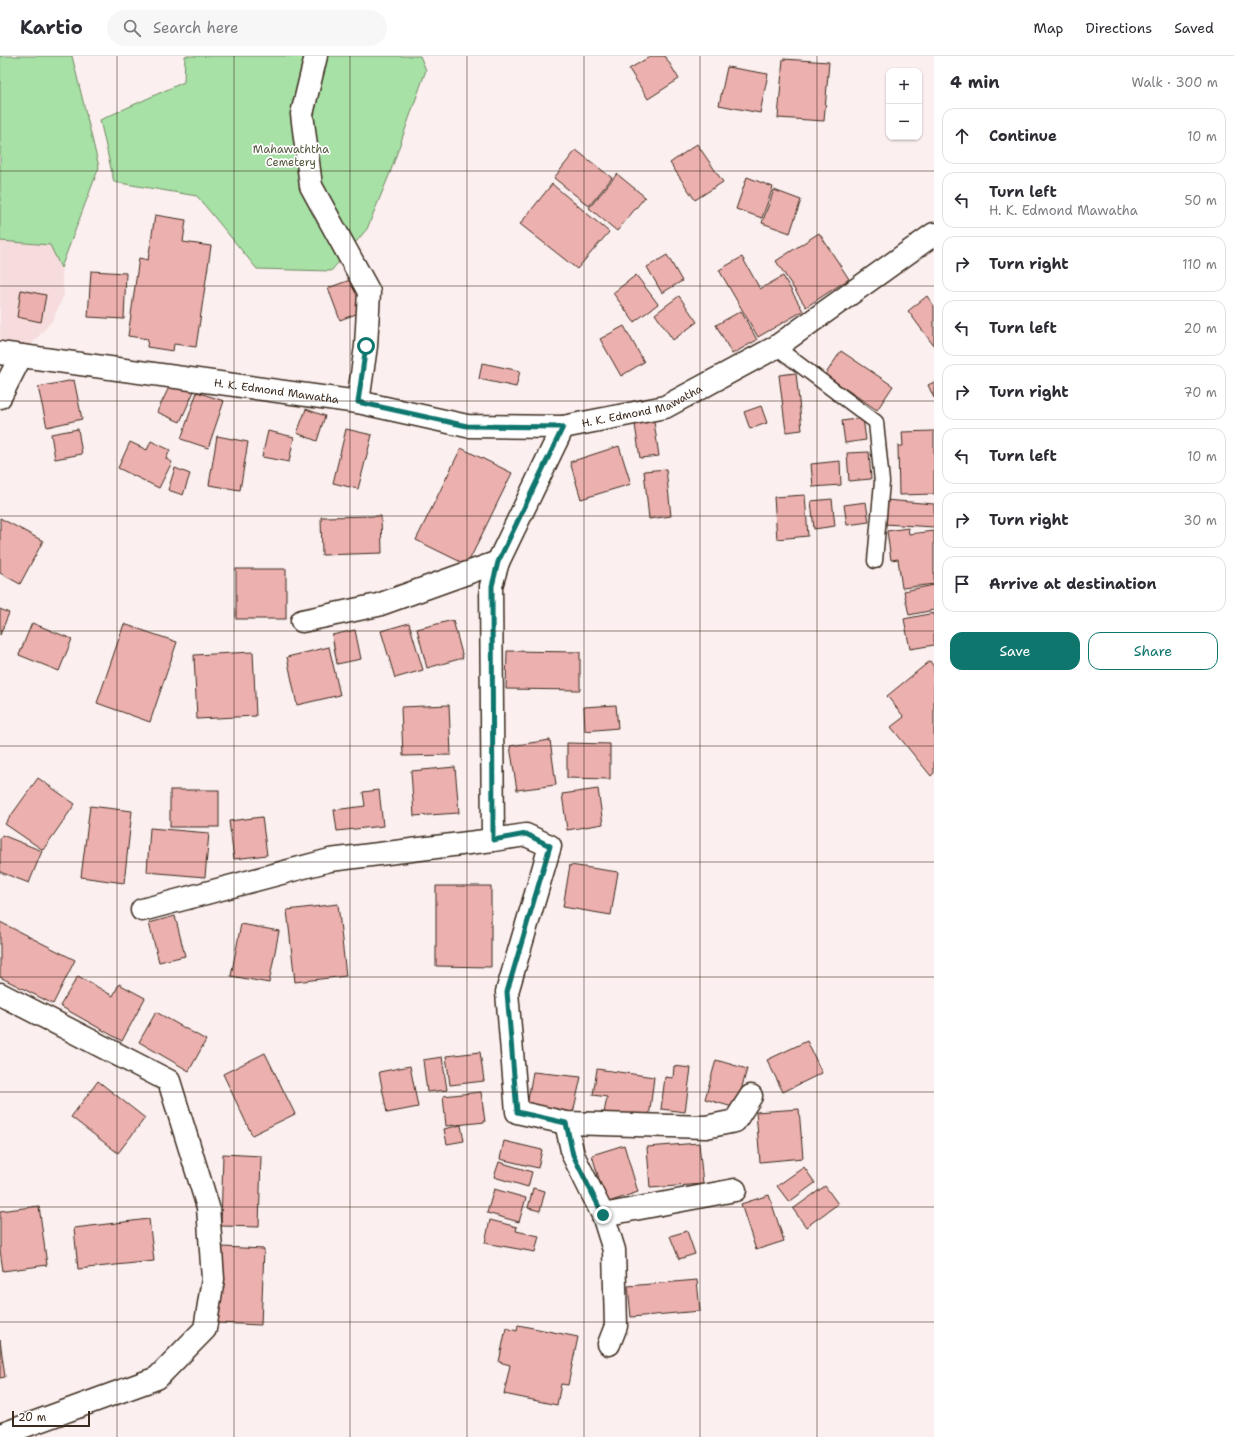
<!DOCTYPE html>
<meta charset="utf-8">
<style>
:root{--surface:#fff;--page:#f7f7f7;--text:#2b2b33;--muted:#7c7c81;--line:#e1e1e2;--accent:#0f766e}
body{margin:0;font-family:"Shantell Sans",sans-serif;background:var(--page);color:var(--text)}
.controls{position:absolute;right:12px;top:12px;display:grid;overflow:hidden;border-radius:8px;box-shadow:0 1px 3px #0004}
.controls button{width:36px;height:36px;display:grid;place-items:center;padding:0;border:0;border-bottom:1px solid var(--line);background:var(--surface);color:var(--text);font:20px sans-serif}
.scale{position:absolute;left:12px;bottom:10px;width:78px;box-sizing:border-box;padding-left:4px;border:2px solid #3b2a1e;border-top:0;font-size:11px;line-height:14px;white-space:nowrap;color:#3b2a1e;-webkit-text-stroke:3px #fff;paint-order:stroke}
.stop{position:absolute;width:12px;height:12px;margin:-9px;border:3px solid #0f766e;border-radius:50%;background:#fff}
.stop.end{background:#0f766e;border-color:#fff;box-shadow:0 1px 4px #0008}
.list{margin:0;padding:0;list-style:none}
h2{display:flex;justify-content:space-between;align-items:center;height:52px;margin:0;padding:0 16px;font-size:17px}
h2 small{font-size:13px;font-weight:400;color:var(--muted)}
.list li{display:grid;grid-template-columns:26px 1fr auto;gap:12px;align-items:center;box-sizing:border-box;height:56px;margin:0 8px 8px;padding:0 8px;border:1px solid var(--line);border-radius:12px}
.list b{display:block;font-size:15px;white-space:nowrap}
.list p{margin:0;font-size:13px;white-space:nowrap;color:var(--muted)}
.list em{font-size:13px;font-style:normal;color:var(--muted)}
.actions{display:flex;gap:8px;padding:12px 16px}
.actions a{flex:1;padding:9px 0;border:1px solid var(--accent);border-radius:12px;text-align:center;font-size:14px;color:var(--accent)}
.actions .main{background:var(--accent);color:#fff}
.icon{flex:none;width:22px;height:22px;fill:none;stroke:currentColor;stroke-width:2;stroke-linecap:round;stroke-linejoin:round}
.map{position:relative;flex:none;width:934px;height:1381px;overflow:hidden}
header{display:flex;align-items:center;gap:24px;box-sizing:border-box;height:56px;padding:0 20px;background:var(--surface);border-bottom:1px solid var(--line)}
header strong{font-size:19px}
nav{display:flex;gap:22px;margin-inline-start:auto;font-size:14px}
.search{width:280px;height:36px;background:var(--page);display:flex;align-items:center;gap:10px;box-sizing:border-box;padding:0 14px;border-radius:22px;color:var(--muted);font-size:15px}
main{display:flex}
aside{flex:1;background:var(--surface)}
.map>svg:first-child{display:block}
.built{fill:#f6dcdc}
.green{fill:#a7e1a6;stroke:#718662}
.building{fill:#ecb0ae;stroke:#3b2a1e}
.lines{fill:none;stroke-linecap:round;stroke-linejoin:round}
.service-casing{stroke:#3b2a1e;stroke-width:17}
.minor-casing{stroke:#3b2a1e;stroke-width:25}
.tertiary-casing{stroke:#3b2a1e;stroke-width:25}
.primary-casing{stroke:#3b2a1e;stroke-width:25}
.service{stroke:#fff;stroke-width:14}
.minor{stroke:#fff;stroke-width:22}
.tertiary{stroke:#fff;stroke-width:22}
.primary{stroke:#fff;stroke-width:22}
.route{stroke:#0f766e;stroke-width:5}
.grid{fill:none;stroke:#3b2a1e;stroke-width:1;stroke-opacity:0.55}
.labels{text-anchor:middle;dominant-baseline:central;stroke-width:3.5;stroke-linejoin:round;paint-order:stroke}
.park-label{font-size:11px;fill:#565840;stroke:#fff}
.street-label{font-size:11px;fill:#3b2a1e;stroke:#fff}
</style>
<header>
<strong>Kartio</strong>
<div class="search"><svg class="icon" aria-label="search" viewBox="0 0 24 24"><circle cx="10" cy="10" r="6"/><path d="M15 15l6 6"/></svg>Search here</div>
<nav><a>Map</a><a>Directions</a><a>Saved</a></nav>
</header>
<main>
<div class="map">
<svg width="934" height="1381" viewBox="0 0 934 1381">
<rect width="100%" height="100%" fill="#fbefef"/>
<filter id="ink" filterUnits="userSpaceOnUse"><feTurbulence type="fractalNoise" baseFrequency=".025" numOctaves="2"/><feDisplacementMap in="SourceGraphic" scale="8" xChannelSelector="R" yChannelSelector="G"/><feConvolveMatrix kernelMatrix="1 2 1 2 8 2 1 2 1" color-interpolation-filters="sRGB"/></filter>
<g filter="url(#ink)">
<polygon class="built" points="0,185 50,189 61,212 64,239 52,265 21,300 0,297"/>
<g class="green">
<polygon points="0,0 72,0 99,111 61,212 50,189 0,185"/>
<polygon points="185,0 420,0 426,14 390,117 367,173 331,215 257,213 197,140 114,126 100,64 184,26"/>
</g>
<g class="building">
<polygon points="651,0 665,0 679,23 648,43 629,13"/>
<polygon points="783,3 829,6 824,65 778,62"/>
<polygon points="727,11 768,18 760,57 719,49"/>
<polygon points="697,88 723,126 695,144 670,107"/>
<polygon points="576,94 612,122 589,150 554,122"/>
<polygon points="617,118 645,141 617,175 589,152"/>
<polygon points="747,121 773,131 762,162 736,153"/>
<polygon points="552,128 609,176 577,213 520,168"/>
<polygon points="774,134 801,144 790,177 762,167"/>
<polygon points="155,159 186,164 183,186 211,190 196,291 174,288 173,295 147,291 148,283 128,280 139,202 148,204"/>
<polygon points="819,177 849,223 806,251 776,205"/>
<polygon points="667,199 682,225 662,237 647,211"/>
<polygon points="742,201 760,233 783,220 803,255 758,281 719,214"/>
<polygon points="91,215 126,217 124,263 88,261"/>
<polygon points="636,219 658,248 634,266 613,237"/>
<polygon points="353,223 364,255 340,264 328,232"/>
<polygon points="21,234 46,239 41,266 17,261"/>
<polygon points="679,240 697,266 673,284 655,258"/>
<polygon points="927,240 934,250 934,290 908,255"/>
<polygon points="741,255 757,284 732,298 716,269"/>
<polygon points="624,270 644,306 621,320 600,283"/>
<polygon points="841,295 893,330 877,354 825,319"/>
<polygon points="482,307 520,315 516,331 479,323"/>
<polygon points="796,317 802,374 786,376 779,319"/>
<polygon points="173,323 195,333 180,366 157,356"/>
<polygon points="74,324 82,363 47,371 38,331"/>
<polygon points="934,326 934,342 928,329"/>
<polygon points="197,336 224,345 208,392 181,383"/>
<polygon points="761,350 767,367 750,373 744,356"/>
<polygon points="306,353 325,360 317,385 297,377"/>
<polygon points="653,359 659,400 640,402 634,362"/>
<polygon points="863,362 866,384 845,387 842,365"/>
<polygon points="78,373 82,398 55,403 51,378"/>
<polygon points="346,373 372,379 358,433 333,427"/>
<polygon points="268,375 294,381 289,406 262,401"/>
<polygon points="934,375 934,438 899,439 898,390 903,390 902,376"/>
<polygon points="217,380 248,386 240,434 209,429"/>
<polygon points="151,385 170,394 166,403 172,406 159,432 118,412 130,386 147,394"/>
<polygon points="619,390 631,428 581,443 570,406"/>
<polygon points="461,392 512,417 467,509 416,484"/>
<polygon points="869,396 871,423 849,425 847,397"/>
<polygon points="840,405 841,429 813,431 811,408"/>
<polygon points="175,412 190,418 183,439 168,434"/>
<polygon points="666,413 671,460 649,463 644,415"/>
<polygon points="805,439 808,480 777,483 774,441"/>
<polygon points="832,443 835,470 814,473 811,445"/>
<polygon points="885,444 934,448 934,471 884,468"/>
<polygon points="866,446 869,466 847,469 844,449"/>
<polygon points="381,460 382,497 322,499 321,461"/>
<polygon points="0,462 43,485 20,528 0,517"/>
<polygon points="908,472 909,478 934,475 934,528 902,532 898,503 891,504 887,475"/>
<rect x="236" y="513" width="50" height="50"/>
<polygon points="934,529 934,554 909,559 904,535"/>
<polygon points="0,553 9,557 0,579"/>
<polygon points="934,557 934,589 910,593 904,563"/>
<polygon points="453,564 463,602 427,612 417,573"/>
<polygon points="32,567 72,583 59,615 19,599"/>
<polygon points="409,567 423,614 395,622 381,575"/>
<polygon points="124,568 177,586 150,666 97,647"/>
<polygon points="355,574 361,603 337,608 332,579"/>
<polygon points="329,591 340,639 297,649 287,601"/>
<polygon points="507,595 580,596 580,634 506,633"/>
<polygon points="253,596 256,660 197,663 194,599"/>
<polygon points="930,605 934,611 934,717 931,720 891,671 904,661 887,640"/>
<polygon points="449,649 451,699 403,700 401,651"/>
<polygon points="616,649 618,672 585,675 584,651"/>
<polygon points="550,684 556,729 517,734 510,690"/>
<polygon points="567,687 610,688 610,723 567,722"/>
<polygon points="455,711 459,757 414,760 411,715"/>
<polygon points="38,722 75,748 43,794 5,768"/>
<polygon points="598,733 603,768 567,774 562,738"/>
<rect x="170" y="734" width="49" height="37"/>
<polygon points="379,734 383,770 337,775 334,754 365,750 363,736"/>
<polygon points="90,750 132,755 124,827 81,821"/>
<polygon points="262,761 267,799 234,803 229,765"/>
<polygon points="150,772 209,777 205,821 147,816"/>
<polygon points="2,779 42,795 29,827 0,816 0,783"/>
<polygon points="570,809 618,816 611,859 563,851"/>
<polygon points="436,830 491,830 491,911 436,910"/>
<polygon points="338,848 346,920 295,926 287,854"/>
<polygon points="175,860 185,900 159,906 149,867"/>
<polygon points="0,866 75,904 53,948 0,921"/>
<polygon points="241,868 279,875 269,927 231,920"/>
<polygon points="78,920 113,940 119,928 145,942 122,985 60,950"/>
<polygon points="156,956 206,984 189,1015 139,986"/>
<polygon points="807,985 822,1017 783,1036 767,1004"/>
<polygon points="480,996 484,1025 450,1029 446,1000"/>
<polygon points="265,997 295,1058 252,1079 223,1018"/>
<polygon points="442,1001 447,1034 427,1036 423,1004"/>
<polygon points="716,1004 747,1013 736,1052 705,1043"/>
<polygon points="410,1010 418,1051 387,1057 379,1016"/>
<polygon points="674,1010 691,1012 685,1056 661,1053 665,1021 673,1022"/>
<polygon points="597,1013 654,1021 648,1070 603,1063 607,1041 593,1039"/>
<polygon points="533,1016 581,1021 573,1057 527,1049"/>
<polygon points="98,1025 145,1062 118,1097 71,1061"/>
<polygon points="481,1036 485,1066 446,1070 443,1040"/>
<polygon points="799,1053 803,1102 760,1106 756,1056"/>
<polygon points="461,1069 464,1085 447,1088 444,1073"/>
<polygon points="504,1085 542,1094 538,1112 500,1103"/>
<polygon points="699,1087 703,1128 650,1132 647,1091"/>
<polygon points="624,1089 638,1136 606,1147 592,1099"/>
<polygon points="223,1098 261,1100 259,1171 221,1170"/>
<polygon points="499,1106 532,1116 528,1131 494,1121"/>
<polygon points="804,1111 815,1127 789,1146 777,1130"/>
<polygon points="825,1130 838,1148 806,1171 793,1153"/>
<polygon points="533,1132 545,1135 540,1155 528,1152"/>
<polygon points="494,1133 526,1142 519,1166 487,1157"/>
<polygon points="769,1139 784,1185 756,1194 741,1148"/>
<polygon points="39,1150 47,1209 3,1215 0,1194 0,1155"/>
<polygon points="149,1163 154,1205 78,1213 74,1172"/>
<polygon points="490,1164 517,1171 516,1175 539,1180 535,1196 485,1187"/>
<polygon points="687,1175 695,1198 679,1203 670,1180"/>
<polygon points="222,1191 264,1193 261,1269 218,1267"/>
<polygon points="697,1224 700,1255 631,1261 628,1230"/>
<polygon points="518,1269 578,1281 568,1329 561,1328 557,1349 504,1338 510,1309 499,1306 506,1272 517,1275"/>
<polygon points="0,1284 5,1321 0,1322"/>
</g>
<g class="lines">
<g class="service-casing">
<polyline id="service" points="776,291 876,366 882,426 875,505"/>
</g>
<g class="minor-casing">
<g id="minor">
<polyline points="316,0 302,58 311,130 369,236 366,290 358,346"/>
<polyline points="302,565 378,549 498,506"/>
<polyline points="493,784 526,779 550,790 507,936 517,1056 566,1067 706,1071 735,1065 751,1040"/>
<polyline points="142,854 330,804 493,784 491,530 498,506 563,371"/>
<polyline points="0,938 169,1025 208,1151 213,1223 205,1273 157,1322 0,1379"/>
<polyline points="566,1067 573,1099 603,1159 614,1194 616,1270 609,1288"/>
<polyline points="603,1159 735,1134"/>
</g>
</g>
<g class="tertiary-casing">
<polyline id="tertiary" points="0,341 21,300"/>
</g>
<g class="primary-casing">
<g id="primary">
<path id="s1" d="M0,297L358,346L467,370L563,371L665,351L776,291L934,178"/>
</g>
</g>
<use href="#service" class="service"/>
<use href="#minor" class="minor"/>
<use href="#tertiary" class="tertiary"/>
<use href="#primary" class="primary"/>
</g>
</g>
<g class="lines" filter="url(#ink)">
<polyline class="route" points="366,290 358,346 467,370 563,371 498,506 492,530 493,784 526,778 550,790 507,936 517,1056 566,1067 573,1099 603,1159"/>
</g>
<path class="grid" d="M117,0V1381M234,0V1381M350,0V1381M467,0V1381M584,0V1381M700,0V1381M817,0V1381M0,115H934M0,230H934M0,345H934M0,460H934M0,575H934M0,690H934M0,806H934M0,921H934M0,1036H934M0,1151H934M0,1266H934"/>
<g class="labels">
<g class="park-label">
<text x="291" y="93">Mahawaththa<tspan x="291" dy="13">Cemetery</tspan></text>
</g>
<g class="street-label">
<text stroke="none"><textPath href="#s1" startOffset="279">H. K. Edmond Mawatha</textPath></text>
<text stroke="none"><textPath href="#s1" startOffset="651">H. K. Edmond Mawatha</textPath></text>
</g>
</g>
</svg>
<div class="controls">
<button>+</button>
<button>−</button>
</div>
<div class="scale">20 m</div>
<div class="stop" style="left:366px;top:290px"></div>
<div class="stop end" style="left:603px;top:1159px"></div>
</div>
<aside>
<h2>4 min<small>Walk · 300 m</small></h2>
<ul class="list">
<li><svg class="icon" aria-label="ahead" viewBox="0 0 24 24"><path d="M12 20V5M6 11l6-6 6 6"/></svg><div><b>Continue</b></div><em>10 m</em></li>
<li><svg class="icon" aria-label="left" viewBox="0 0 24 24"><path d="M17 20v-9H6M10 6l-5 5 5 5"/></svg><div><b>Turn left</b><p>H. K. Edmond Mawatha</p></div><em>50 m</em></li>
<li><svg class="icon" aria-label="right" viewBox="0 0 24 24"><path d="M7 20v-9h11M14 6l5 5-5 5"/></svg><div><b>Turn right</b></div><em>110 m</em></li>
<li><svg class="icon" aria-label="left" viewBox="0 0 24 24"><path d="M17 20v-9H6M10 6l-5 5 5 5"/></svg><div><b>Turn left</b></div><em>20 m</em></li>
<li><svg class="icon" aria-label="right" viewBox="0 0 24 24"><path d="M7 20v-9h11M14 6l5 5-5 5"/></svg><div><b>Turn right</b></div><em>70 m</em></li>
<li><svg class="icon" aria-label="left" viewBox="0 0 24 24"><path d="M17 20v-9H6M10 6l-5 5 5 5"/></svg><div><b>Turn left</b></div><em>10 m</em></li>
<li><svg class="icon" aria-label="right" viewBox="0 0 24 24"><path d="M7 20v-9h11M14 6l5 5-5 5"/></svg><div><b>Turn right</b></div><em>30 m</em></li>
<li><svg class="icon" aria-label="arrive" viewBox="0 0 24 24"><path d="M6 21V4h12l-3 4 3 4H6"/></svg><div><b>Arrive at destination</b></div></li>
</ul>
<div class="actions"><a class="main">Save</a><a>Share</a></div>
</aside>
</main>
